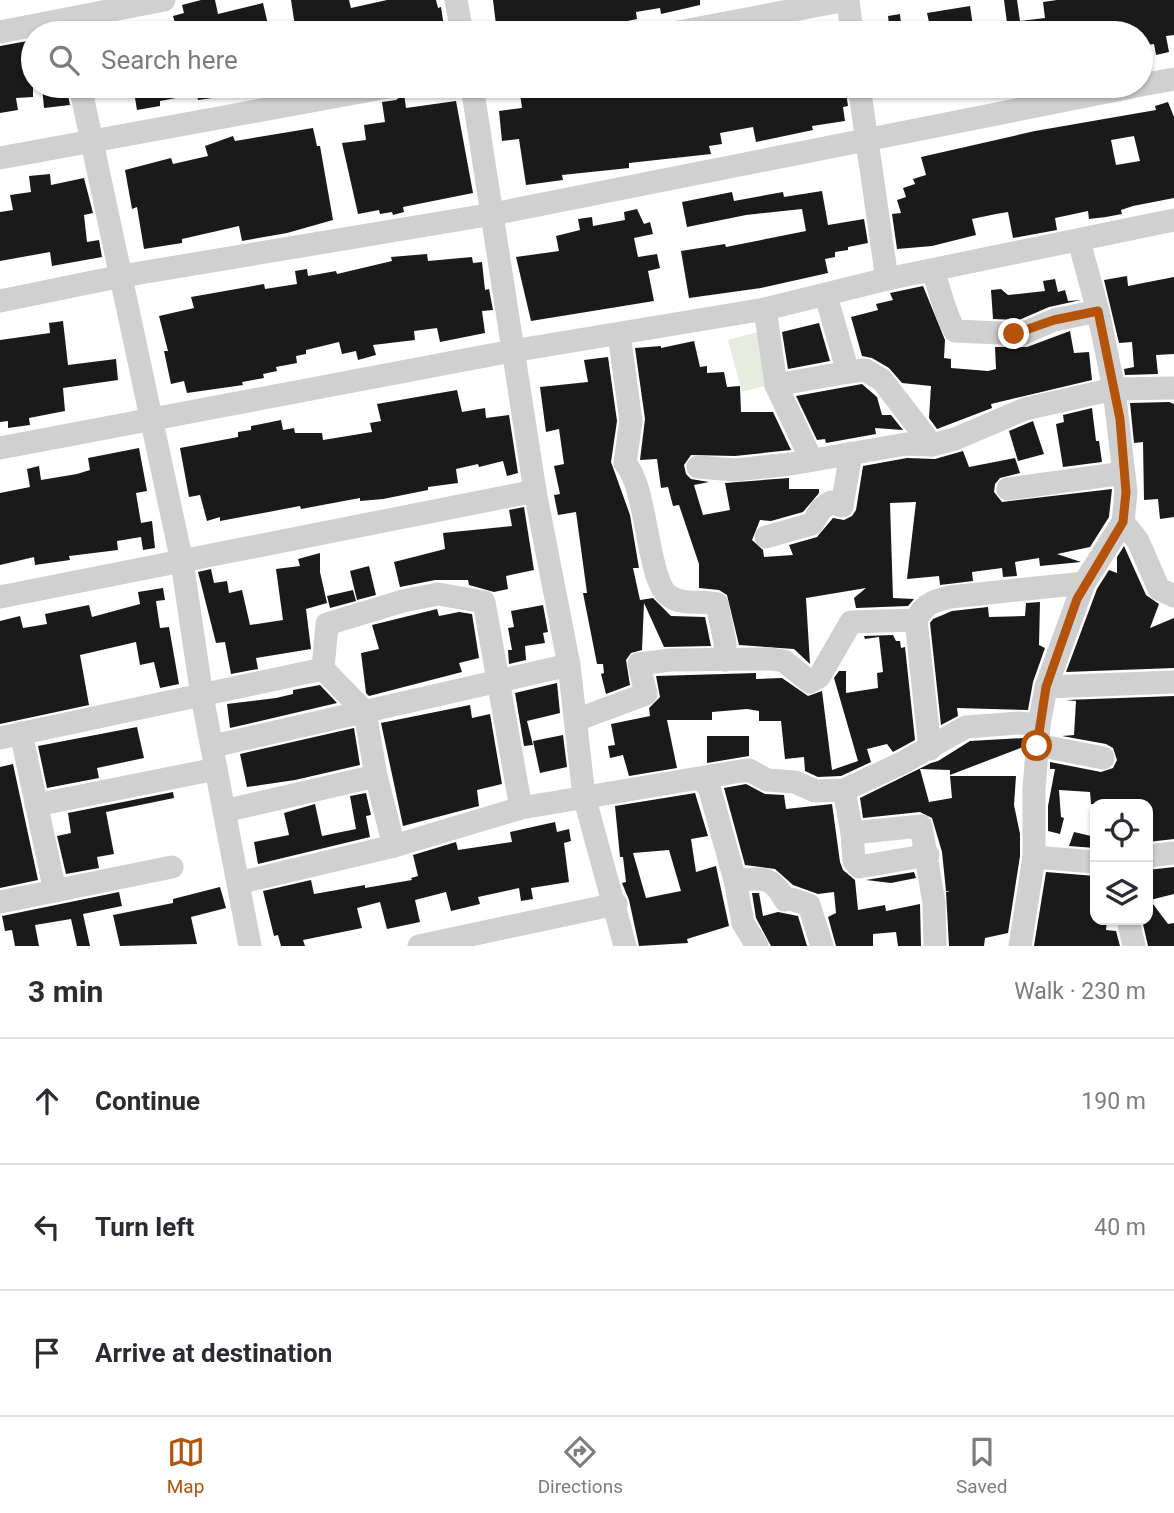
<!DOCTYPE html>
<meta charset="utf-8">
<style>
:root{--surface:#fff;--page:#f7f7f7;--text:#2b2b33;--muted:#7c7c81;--line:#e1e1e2;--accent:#b45309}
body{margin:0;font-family:Roboto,sans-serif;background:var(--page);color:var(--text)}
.controls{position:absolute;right:21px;bottom:21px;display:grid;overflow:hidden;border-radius:14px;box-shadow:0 2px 5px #0004}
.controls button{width:63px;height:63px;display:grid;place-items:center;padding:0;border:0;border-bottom:2px solid var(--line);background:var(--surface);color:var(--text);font:35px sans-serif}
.stop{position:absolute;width:21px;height:21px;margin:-16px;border:5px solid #b45309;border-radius:50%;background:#fff}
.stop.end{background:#b45309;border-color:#fff;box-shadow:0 2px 7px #0008}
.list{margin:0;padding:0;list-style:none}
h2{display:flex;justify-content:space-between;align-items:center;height:91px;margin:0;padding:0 28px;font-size:30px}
h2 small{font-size:23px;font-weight:400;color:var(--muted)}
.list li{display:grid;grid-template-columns:46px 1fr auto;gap:21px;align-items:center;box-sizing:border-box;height:126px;padding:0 28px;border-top:2px solid var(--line)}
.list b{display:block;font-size:26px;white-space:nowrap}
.list em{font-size:23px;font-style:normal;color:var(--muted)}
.icon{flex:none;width:38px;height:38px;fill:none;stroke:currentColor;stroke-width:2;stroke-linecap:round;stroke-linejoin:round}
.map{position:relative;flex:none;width:1174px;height:946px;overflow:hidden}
.search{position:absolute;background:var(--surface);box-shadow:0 2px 5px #0004;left:21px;right:21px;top:21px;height:77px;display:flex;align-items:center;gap:18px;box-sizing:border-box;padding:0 24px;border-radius:38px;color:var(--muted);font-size:26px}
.sheet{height:469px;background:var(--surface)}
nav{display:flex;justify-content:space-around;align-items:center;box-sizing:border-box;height:98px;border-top:2px solid var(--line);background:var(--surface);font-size:19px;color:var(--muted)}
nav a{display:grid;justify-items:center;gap:4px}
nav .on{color:var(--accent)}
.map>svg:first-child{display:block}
.green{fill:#e6ecdf}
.building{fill:#1a1a1a;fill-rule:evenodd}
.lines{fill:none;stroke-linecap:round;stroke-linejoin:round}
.minor{stroke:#d0d0d0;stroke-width:23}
.route{stroke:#b45309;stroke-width:9}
</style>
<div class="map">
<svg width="1174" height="946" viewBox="0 0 1174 946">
<rect width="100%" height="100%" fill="#fff"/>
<polygon class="green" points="758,332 772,384 742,392 728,340"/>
<g class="building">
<polygon points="201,0 215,0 218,14 263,3 270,33 178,33 173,16 184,13 182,5"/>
<polygon points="291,0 349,0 351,8 387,0 436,0 438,8 441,7 445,33 380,33 379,26 344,31 342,25 296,33"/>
<polygon points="493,0 700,0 700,5 661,14 660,8 636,12 637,19 623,22 567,26 568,32 558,33 497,33"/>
<polygon points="1004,0 1017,0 1020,21 1045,18 1043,2 1057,0 1174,0 1174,35 1166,36 1169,52 1156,55 1154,44 1141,46 1141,33 988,33 987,25 1007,23"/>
<polygon points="970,6 974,33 890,33 888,16 900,14 901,24 929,22 927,13"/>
<polygon points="33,40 33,97 16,98 18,110 0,113 0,46"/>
<polygon points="42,86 66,86 70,105 44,108"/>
<polygon points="133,86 209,86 212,98 198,100 197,94 160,101 160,106 137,110"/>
<polygon points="564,86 845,86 848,106 843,107 845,121 812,126 813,130 756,142 753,127 720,133 722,144 709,146 711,154 629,163 629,168 562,175 563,180 526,185 519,139 502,141 499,111 522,108 520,93"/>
<polygon points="404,94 406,108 456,101 473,193 403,207 404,212 393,215 392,212 380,214 379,210 358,214 342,143 366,140 364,125 385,122 382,102 396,100"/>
<path d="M1168,102L1174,117V198L1133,206L1121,210L1122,214L1106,217L1089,219L1088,211L1055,218L1057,230L1013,238L1008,212L996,214L972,219L976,235L932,246L897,249L892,214L901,213L897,200L906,197L903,188L915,184L913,179L926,175L921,157L1035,131L1156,110L1155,106ZM1134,136L1140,161L1116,165L1111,140Z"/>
<polygon points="313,128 317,146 320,146 333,220 287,233 242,241 239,226 182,239 182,243 144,249 137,207 132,209 125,170 171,158 173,164 208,156 205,146 233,136 235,141"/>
<polygon points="50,174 51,185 84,178 93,213 84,215 87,242 99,240 102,257 52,266 50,252 0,261 0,212 13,210 10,195 31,192 29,176"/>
<polygon points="822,191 828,225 864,219 868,243 848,247 848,250 835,252 835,257 825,259 828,273 761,288 689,298 681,251 725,244 726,247 806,231 802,209 746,215 687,227 682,202 732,192 734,201 783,192 784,197"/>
<polygon points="637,209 644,224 650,222 653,234 634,238 638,257 657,254 660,268 648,271 654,301 531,321 516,257 559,251 556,236 580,230 578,219 592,217 593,226 625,220 624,212"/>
<polygon points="427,254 428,261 472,257 473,263 482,262 485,290 489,289 493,310 482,311 485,333 440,342 437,328 414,331 415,340 373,345 376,355 358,360 356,351 342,354 339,342 306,350 306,354 296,356 297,363 276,367 277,371 263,374 264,378 242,382 243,385 187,393 184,381 171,384 164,351 168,351 159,316 194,308 191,297 264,284 265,289 297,284 295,271 307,269 308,276 336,271 337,274 392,261 391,257"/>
<polygon points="1127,276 1128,286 1174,277 1174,354 1156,355 1158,374 1125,375 1124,369 1134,367 1132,342 1119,343 1104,280"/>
<polygon points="1055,279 1058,292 1065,290 1068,301 1081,300 1049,307 1019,320 993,319 991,290 1001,289 1008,295 1045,291 1043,281"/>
<polygon points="923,286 945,340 944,358 951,359 951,368 988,371 996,369 995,347 1027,347 1070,331 1074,353 1089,352 1092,380 991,404 992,408 937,429 929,418 931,386 902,383 889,368 872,358 862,356 851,317 878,310 876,304 893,300 890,293"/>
<polygon points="63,321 68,365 116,359 118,380 63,388 65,411 29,418 30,425 8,428 8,421 0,422 0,340 50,333 49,323"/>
<polygon points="819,323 830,361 788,369 782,332"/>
<polygon points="694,341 700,367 707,366 707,373 724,372 727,387 740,386 741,412 773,412 791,450 735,456 691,455 684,465 686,474 691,479 709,482 694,485 703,515 730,510 725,483 789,478 789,489 819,489 819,493 803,512 771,521 760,520 752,540 763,550 764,557 793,555 789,545 817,537 833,518 844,520 852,516 856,510 863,466 907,458 935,459 963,451 969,467 1015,458 1020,473 1000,478 995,484 994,492 1002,502 1112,489 1109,517 1090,547 1057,554 1081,562 1040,566 1039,558 1015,562 1017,576 1003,577 1002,568 972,572 973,581 940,585 939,576 907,579 916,502 890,503 893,598 914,599 908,606 856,608 854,598 866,588 806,598 810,664 794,649 739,645 727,595 719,590 699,588 699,564 679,505 673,506 668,487 661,488 657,459 640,460 645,419 635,348 661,346 661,348"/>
<polygon points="608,357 617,421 611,462 630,515 639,568 633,568 640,600 653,598 671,616 705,617 711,646 664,647 644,603 642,650 631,653 626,660 630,685 606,694 601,674 604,673 603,664 597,664 583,593 587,593 576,512 558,515 554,495 560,494 554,466 564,464 559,429 546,432 540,387 588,382 584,360"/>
<polygon points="862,384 877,397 882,415 891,415 903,430 875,428 876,434 826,443 825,439 817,440 796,396"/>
<polygon points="457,390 462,412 485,408 486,418 509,415 518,473 507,476 503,461 479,467 478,464 456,469 458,483 428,487 428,490 383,499 360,501 360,498 301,509 300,506 220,521 220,517 207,521 200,495 189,497 180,448 238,437 238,432 251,430 251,426 281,420 283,430 294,428 295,433 322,433 323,440 372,432 370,423 381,421 377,404"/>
<polygon points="1169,402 1174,404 1174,517 1160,519 1158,499 1144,500 1143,442 1134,443 1130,403"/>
<polygon points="1092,408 1096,441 1099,441 1102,462 1063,467 1056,424 1064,422 1063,415"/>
<polygon points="1033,421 1044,454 1018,461 1009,431"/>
<polygon points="139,448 147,491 136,493 141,523 152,521 155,548 143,550 141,537 117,541 118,550 69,556 70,560 35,565 34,557 0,565 0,493 30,487 27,469 39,466 41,480 77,474 90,470 88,458"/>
<polygon points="524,507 534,570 506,576 508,589 494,592 469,585 468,580 435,580 400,587 394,562 445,549 443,533 512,526 509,510"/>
<polygon points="1124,546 1146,595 1159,604 1150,628 1174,618 1174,668 1066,672 1097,589 1109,570 1117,573 1117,557"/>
<polygon points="320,553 320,572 327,603 306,609 311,649 256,658 258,669 231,674 225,642 216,643 198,572 211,569 214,583 227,581 229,593 242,590 250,625 283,620 276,569 300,566 298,559"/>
<polygon points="369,566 376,595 357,600 350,571"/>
<polygon points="163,588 165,600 156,601 160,628 169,627 179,684 160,688 154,662 140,665 136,642 80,655 89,705 0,724 0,621 20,616 23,628 47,624 45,614 89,605 92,617 140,604 138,592"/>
<polygon points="353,590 356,601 330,608 327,596"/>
<polygon points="1040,602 1039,645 1045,648 1033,682 1028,710 957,708 958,716 941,725 930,623 933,619 952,611 988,607 989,617 1025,616 1026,603"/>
<polygon points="543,605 548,632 543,633 545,643 525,646 526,660 509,664 508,650 512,650 508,628 514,627 511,611"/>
<polygon points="437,609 439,616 459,612 472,614 479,658 459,663 462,672 369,696 366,693 361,653 379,649 372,625"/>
<polygon points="893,635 896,641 900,641 901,648 905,647 915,740 893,752 887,744 867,749 871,762 841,776 818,777 805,771 804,757 785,759 781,721 759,721 759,711 747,709 712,712 712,720 667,720 677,768 629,776 623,755 610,758 608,746 615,745 611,724 650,716 649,708 660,697 656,676 756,673 756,679 782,678 808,696 822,691 832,770 858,761 834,678 839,671 846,671 846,693 878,688 877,673 883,672 879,637 865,639 864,636"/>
<polygon points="557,683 560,713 527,721 533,745 524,746 515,693"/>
<polygon points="320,685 337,703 230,728 227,704 276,698 293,694 293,690"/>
<polygon points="1174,696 1174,839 1148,842 1148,804 1091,804 1090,792 1059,790 1061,817 1064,818 1060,834 1048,831 1048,806 1055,769 1050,769 1050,762 1101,772 1113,768 1117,760 1113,748 1106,744 1062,736 1074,735 1076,701 1066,700"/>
<polygon points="470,705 472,718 490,714 502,784 477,790 479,806 403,826 381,723"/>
<polygon points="137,727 144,758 97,768 99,778 47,788 38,746"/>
<polygon points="354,728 360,765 295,780 247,787 240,754"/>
<polygon points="563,735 567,767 540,773 533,741"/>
<polygon points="707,736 749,736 749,756 707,763"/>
<polygon points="1024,738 1023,747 950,775 950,770 920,769 929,802 952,798 950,776 1016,776 1014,805 1020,834 1020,856 1008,933 985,938 984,946 949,946 946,892 950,892 946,891 942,852 932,818 920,812 863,818 860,798 931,763 938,761 970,741"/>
<polygon points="13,764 38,880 0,888 0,767"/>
<polygon points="746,784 765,794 784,795 786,809 832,804 840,862 843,870 855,880 858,910 885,905 886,911 920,904 921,946 898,946 896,932 873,934 873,946 836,946 828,917 836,913 834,892 818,894 793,885 775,869 745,865 724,788"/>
<polygon points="173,792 174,798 106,812 114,854 97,857 99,868 66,874 57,836 71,833 68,813"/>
<polygon points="366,793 371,815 366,816 370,837 258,864 254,842 289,835 284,813 315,804 322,836 356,829 350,796"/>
<path d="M695,793L708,836L691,839L696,872L716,866L729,926L687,939L688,943L639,946L629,900L622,883L626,882L623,857H620L615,806ZM669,850L681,891L646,898L633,853Z"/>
<polygon points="555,822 557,832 569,829 571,841 564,843 569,882 531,888 533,899 521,901 519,888 478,897 480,904 451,911 446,892 415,900 420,922 387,929 380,902 357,908 362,928 303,940 305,946 281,946 278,935 274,936 263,891 311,880 314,894 365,885 365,888 412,880 411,878 418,876 413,855 456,842 458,850 512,842 510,832"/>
<polygon points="1074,832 1095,837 1095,848 1069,846"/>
<polygon points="1174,867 1174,894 1150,900 1168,924 1174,923 1174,946 1148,946 1142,920 1148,920 1148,870"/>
<polygon points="914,872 916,878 891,883 866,880"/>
<polygon points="1046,872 1095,876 1095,920 1107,920 1106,930 1116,931 1120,946 1034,946"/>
<polygon points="220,887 226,908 191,917 197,944 120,946 113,915 173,903 173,899"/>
<polygon points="119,892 122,906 83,914 90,946 77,946 71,919 35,925 39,946 15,946 12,930 5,931 2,916"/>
<polygon points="752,893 759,893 763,916 778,912 798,916 807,946 771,946 756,918"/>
</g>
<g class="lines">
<g class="minor">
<polyline points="456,0 462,33"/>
<polyline points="848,0 852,33"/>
<polyline points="0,32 164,0"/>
<polyline points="673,33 846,0"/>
<polyline points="1141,85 1174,79"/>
<polyline points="80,86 182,562 202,696 250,946"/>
<polyline points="472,86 535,491 569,665 584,796 625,946"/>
<polyline points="859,86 887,279"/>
<polyline points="0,158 393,86"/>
<path d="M933,272C941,292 944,313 955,331L1022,334L1054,320L1098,311"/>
<polyline points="0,301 122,276 493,214 1137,86"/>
<polyline points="765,309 776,385 811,459"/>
<path d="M619,334L631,421L625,463C648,488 647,582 669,596C684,606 701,600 717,604L725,642V660"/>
<polyline points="848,372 865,370 882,380 932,445"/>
<polyline points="776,385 848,372 826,296"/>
<polyline points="0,448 512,351 765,309 887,279 1174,220"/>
<polyline points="698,467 735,470 791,464 906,444 932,445 955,439 1025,409 1114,389 1174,388"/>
<polyline points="1008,489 1124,473"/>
<polyline points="1123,522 1138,541 1159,589 1174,596"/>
<polyline points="766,537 812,524 821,509 831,502 842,506 851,453"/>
<polyline points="0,597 535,491"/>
<polyline points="916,620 930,749"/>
<polyline points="1046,687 1174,682"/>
<path d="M576,720L646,694L639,664L670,660L771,659L784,661L810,682L819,677L851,622L916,620C924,604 933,601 950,597L1084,583"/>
<polyline points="21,733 55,891"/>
<polyline points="0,738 323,669"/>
<polyline points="1037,745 1103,758"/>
<polyline points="213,746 569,665"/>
<polyline points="701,779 709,787 735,880 743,923 757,946"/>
<polyline points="844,790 852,833 921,826 934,903 935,946"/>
<polyline points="36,805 216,769"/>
<polyline points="224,811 376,776"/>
<polyline points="852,833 854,861 859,867 928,855"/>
<polyline points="394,846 376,776 365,712 323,669 327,624 403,601 438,594 484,602 521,808"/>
<polyline points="1148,856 1174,853"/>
<polyline points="1034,857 1095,862"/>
<path d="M735,880C761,879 771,874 785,900L791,899L809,905L822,946"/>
<polyline points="238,883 394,846 521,808 741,771 749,770 767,780 795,782 815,791 844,790 902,763 966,727 1019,723 1039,725"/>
<polyline points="0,902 172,867"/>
<polyline points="1128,920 1134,946"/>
<polyline points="419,946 616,904"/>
<polyline points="1020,946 1034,857 1034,789 1039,725 1046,687 1084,583 1123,522 1126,492 1114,389 1098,311 1079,241"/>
</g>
</g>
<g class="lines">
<polyline class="route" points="1014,334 1054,320 1098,311 1120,419 1126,492 1123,522 1077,599 1046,687 1037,746"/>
</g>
</svg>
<div class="controls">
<button><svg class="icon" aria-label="locate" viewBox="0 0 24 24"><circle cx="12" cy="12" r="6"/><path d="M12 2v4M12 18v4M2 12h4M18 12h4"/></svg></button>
<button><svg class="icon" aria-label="layers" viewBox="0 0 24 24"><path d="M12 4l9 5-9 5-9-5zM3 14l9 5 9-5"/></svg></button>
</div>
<div class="stop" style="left:1037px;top:746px"></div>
<div class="stop end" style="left:1014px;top:334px"></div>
<div class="search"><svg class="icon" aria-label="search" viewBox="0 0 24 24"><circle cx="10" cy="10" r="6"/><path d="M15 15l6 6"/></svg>Search here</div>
</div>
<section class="sheet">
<h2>3 min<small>Walk · 230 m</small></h2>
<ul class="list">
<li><svg class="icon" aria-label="ahead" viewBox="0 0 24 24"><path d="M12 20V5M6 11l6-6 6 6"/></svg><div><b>Continue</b></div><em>190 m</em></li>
<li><svg class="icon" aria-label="left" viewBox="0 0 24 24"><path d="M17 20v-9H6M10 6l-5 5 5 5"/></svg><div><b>Turn left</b></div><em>40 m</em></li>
<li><svg class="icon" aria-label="arrive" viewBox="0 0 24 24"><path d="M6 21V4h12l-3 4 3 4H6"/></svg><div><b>Arrive at destination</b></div></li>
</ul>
</section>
<nav>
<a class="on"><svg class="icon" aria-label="map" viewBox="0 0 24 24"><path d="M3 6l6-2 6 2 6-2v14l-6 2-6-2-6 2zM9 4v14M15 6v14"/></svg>Map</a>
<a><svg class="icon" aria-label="directions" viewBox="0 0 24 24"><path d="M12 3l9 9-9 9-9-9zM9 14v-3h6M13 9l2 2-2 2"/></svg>Directions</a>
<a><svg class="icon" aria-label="saved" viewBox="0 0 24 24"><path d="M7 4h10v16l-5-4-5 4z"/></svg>Saved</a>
</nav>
